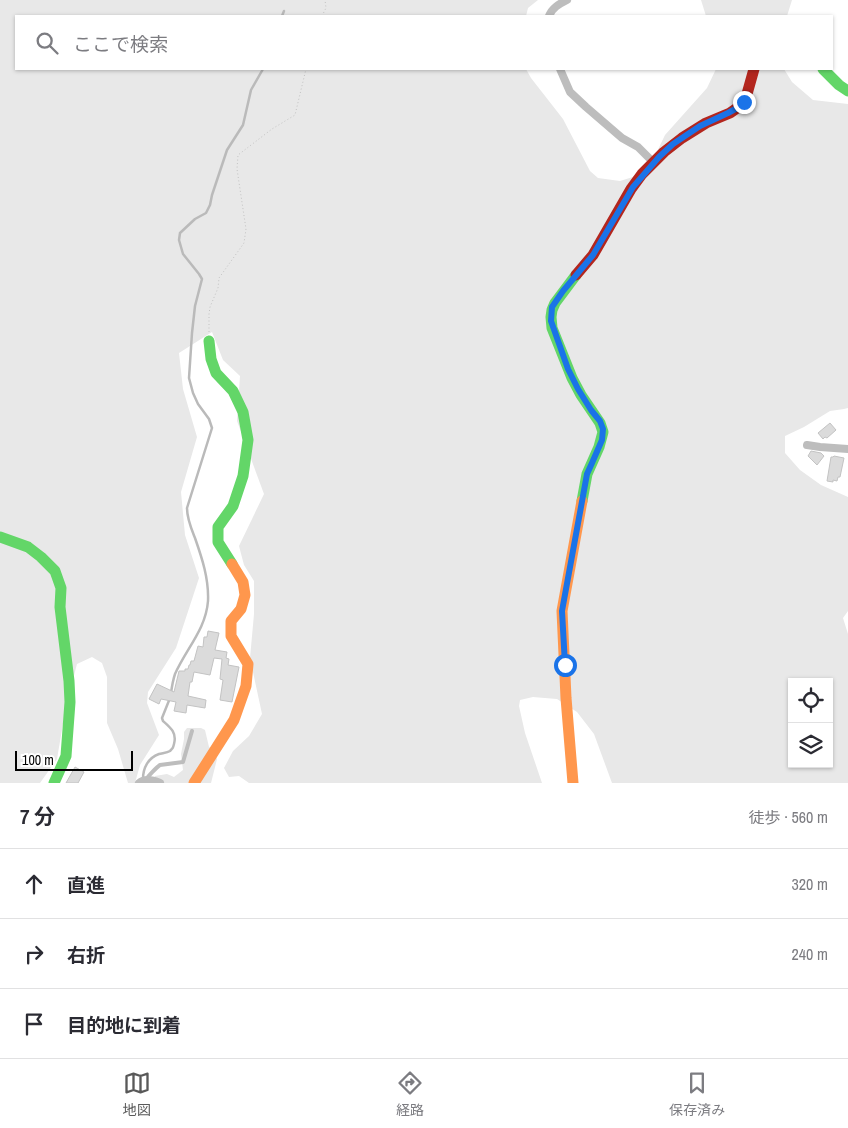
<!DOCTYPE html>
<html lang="ja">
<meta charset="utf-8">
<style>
:root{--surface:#fff;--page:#f7f7f7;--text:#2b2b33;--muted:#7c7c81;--line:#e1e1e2;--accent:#595959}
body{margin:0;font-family:"Archivo Narrow","Noto Sans JP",sans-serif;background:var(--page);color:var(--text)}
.controls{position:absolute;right:15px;bottom:15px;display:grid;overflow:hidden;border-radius:0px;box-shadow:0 1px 4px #0004}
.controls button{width:45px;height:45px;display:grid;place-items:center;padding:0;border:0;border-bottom:1px solid var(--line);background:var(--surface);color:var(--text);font:25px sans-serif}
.scale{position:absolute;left:15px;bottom:12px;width:118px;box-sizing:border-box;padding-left:5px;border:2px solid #000;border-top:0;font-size:14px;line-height:18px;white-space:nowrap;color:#000;-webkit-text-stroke:4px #fff;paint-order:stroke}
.stop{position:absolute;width:15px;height:15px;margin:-11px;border:4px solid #1a73e8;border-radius:50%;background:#fff}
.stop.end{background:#1a73e8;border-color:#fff;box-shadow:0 1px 5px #0008}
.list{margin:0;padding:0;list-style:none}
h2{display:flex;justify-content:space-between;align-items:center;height:65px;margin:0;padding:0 20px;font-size:21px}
h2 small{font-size:16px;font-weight:400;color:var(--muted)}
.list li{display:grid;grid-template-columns:32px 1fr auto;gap:15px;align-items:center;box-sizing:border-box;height:70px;padding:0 20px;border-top:1px solid var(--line)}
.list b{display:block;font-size:19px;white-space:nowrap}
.list em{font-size:16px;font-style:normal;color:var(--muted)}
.icon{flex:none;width:28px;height:28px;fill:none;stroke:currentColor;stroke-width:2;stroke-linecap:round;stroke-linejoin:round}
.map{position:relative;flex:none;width:848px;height:783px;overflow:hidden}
.search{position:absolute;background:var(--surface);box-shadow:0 1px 4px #0004;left:15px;right:15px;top:15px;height:55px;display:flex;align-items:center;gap:12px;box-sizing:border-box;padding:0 18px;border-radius:0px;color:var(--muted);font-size:19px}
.sheet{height:275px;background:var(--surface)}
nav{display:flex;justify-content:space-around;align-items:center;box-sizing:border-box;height:70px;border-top:1px solid var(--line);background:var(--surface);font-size:14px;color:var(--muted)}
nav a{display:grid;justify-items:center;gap:2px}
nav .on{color:var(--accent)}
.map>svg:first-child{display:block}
.green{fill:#e8e8e8;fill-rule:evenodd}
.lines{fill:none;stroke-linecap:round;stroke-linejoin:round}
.stream{stroke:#bababa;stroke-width:2.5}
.building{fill:#dbdbdb;stroke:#c3c3c3}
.path{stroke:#c2c2c2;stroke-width:1;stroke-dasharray:1 2.5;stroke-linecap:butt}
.lane{stroke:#bdbdbd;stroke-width:4}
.street{stroke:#bdbdbd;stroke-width:8}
.fast{stroke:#63d668;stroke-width:11}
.slow{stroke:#ff974d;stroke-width:11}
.jam{stroke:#b3261e;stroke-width:11}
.route{stroke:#1a73e8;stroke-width:6}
</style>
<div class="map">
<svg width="848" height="783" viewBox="0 0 848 783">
<rect width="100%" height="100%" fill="#fff"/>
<g class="green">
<path d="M0,0H538L528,8L526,16H16V69H526L531,78L563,119L590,171L598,178L620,181L636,176L653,160L665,135L707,88L716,69H784L792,82L813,100L848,104V408L844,409L830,411L804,427L785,436V453L800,470L821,485L848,497V611L843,618L848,634V783H612L594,734L577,712L557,699L533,697L520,700L519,706L525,733L542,783H249L239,776L229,777L224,768L233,751L249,736L262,714L250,658L254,614V581L244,565L239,546L264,494L237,421L240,376L223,360L212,332L179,353L183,389L197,437L181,492L185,535L199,578L176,648L148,692L147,703L159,735L140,765L135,783H128L118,749L107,723V677L102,663L92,657L77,664L66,706L57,759L40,783H0ZM792,682H829V764H792Z"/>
<polygon points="701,0 792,0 787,16 706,16"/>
<polygon points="187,728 201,728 205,730 209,747 213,750 217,759 211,783 154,783 155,776 167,774 174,777 183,770 181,754 184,739 184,732"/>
</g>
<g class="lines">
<g class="stream">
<polyline points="282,16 284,11"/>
<path d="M171,693C172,686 173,680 175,674C186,649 206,629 208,601C209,579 202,558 195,538C191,528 187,519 187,508L212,428L209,419L198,404L193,393L189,378L192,333L195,306L202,279L199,274L183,254L179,240L180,233L195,219L206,213L210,205L212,195L227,150L243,125L251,90L263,69"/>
<path d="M143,779C143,768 148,758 159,754C162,753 167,753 170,751C173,748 173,748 174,744C177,733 171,728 163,721L162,718L170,698"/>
</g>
</g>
<g class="building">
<polygon points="830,423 836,430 827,438 825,437 823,439 818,433"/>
<polygon points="811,451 821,453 824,456 817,465 808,456"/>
<polygon points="834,456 844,458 840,477 838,477 837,481 833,480 833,482 827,481 831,457 833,457"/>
<polygon points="208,631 219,633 215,650 227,652 226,658 229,659 228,665 239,667 232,702 220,700 223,680 220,679 222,659 214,658 210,675 194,672 192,682 190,682 188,696 206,700 205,708 187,705 186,713 174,711 176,702 161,699 159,704 149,699 157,684 174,692 179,671 185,671 185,669 188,669 189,665 190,665 191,661 194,661 198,646 203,647 204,637 207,637"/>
<polygon points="75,767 84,772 78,783 66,783"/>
</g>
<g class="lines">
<g class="path">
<polyline points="322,16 326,8 325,0"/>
<polyline points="209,332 209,314 210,307 218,288 219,278 244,243 246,229 237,169 238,155 272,129 295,115 306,69"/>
</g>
<path class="lane" d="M146,780C147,777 157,767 160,765L183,762L192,731"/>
<g class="street">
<path d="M549,16C552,8 559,4 567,0"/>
<polyline points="560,69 570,92 586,107 622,138 638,147 654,163"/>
<polyline points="807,445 820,447 848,449"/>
<path d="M139,783C145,778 153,780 160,783"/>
</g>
<g class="fast">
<polyline points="823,69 839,85 848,91"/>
<polyline points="576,275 555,303 552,310 551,317 552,328 572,378 581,395 600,423 603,432 599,447 587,474 582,501"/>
<polyline points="209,341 211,359 216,373 233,391 243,412 248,440 243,476 233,506 218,527 218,542 232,564"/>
<polyline points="0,537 28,547 41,557 55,571 61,588 60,607 69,681 70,702 66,756 54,783"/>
</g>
<g class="slow">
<polyline points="194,783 234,720 246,686 248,664 231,636 231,621 241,609 245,595 243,582 232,564"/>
<polyline points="573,783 566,698 562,611 582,501"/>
</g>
<polyline class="jam" points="576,275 593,255 631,189 642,174 664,152 682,138 706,123 730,113 740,106 744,101 747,94 754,69"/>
</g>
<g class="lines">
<polyline class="route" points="565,665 562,611 587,474 592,463 602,440 603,429 600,421 591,410 578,389 568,369 551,321 552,307 563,291 593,255 633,187 659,157 673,144 700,126 728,113 739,107 744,102"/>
</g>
</svg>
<div class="controls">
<button><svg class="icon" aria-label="locate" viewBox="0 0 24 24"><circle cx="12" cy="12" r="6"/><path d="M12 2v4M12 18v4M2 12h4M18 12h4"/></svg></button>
<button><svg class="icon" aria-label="layers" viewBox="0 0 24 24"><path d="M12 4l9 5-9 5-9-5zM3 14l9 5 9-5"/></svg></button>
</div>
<div class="scale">100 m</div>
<div class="stop" style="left:565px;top:665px"></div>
<div class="stop end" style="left:744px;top:102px"></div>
<div class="search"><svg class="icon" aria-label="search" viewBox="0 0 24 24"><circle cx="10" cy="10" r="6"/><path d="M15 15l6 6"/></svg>ここで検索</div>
</div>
<section class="sheet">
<h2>7 分<small>徒歩 · 560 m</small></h2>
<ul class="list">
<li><svg class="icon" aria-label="ahead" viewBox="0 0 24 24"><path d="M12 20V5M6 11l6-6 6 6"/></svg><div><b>直進</b></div><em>320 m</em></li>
<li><svg class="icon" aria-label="right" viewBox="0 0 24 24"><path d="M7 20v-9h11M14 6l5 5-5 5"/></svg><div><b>右折</b></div><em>240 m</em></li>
<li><svg class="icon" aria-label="arrive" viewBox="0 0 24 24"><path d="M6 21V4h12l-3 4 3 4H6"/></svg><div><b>目的地に到着</b></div></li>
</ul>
</section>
<nav>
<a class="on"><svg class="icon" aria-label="map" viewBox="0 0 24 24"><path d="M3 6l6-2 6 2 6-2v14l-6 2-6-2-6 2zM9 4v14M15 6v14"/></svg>地図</a>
<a><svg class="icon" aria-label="directions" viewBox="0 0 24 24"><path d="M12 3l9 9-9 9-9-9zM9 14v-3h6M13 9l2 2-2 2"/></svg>経路</a>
<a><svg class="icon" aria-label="saved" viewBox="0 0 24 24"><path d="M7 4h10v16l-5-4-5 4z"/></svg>保存済み</a>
</nav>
